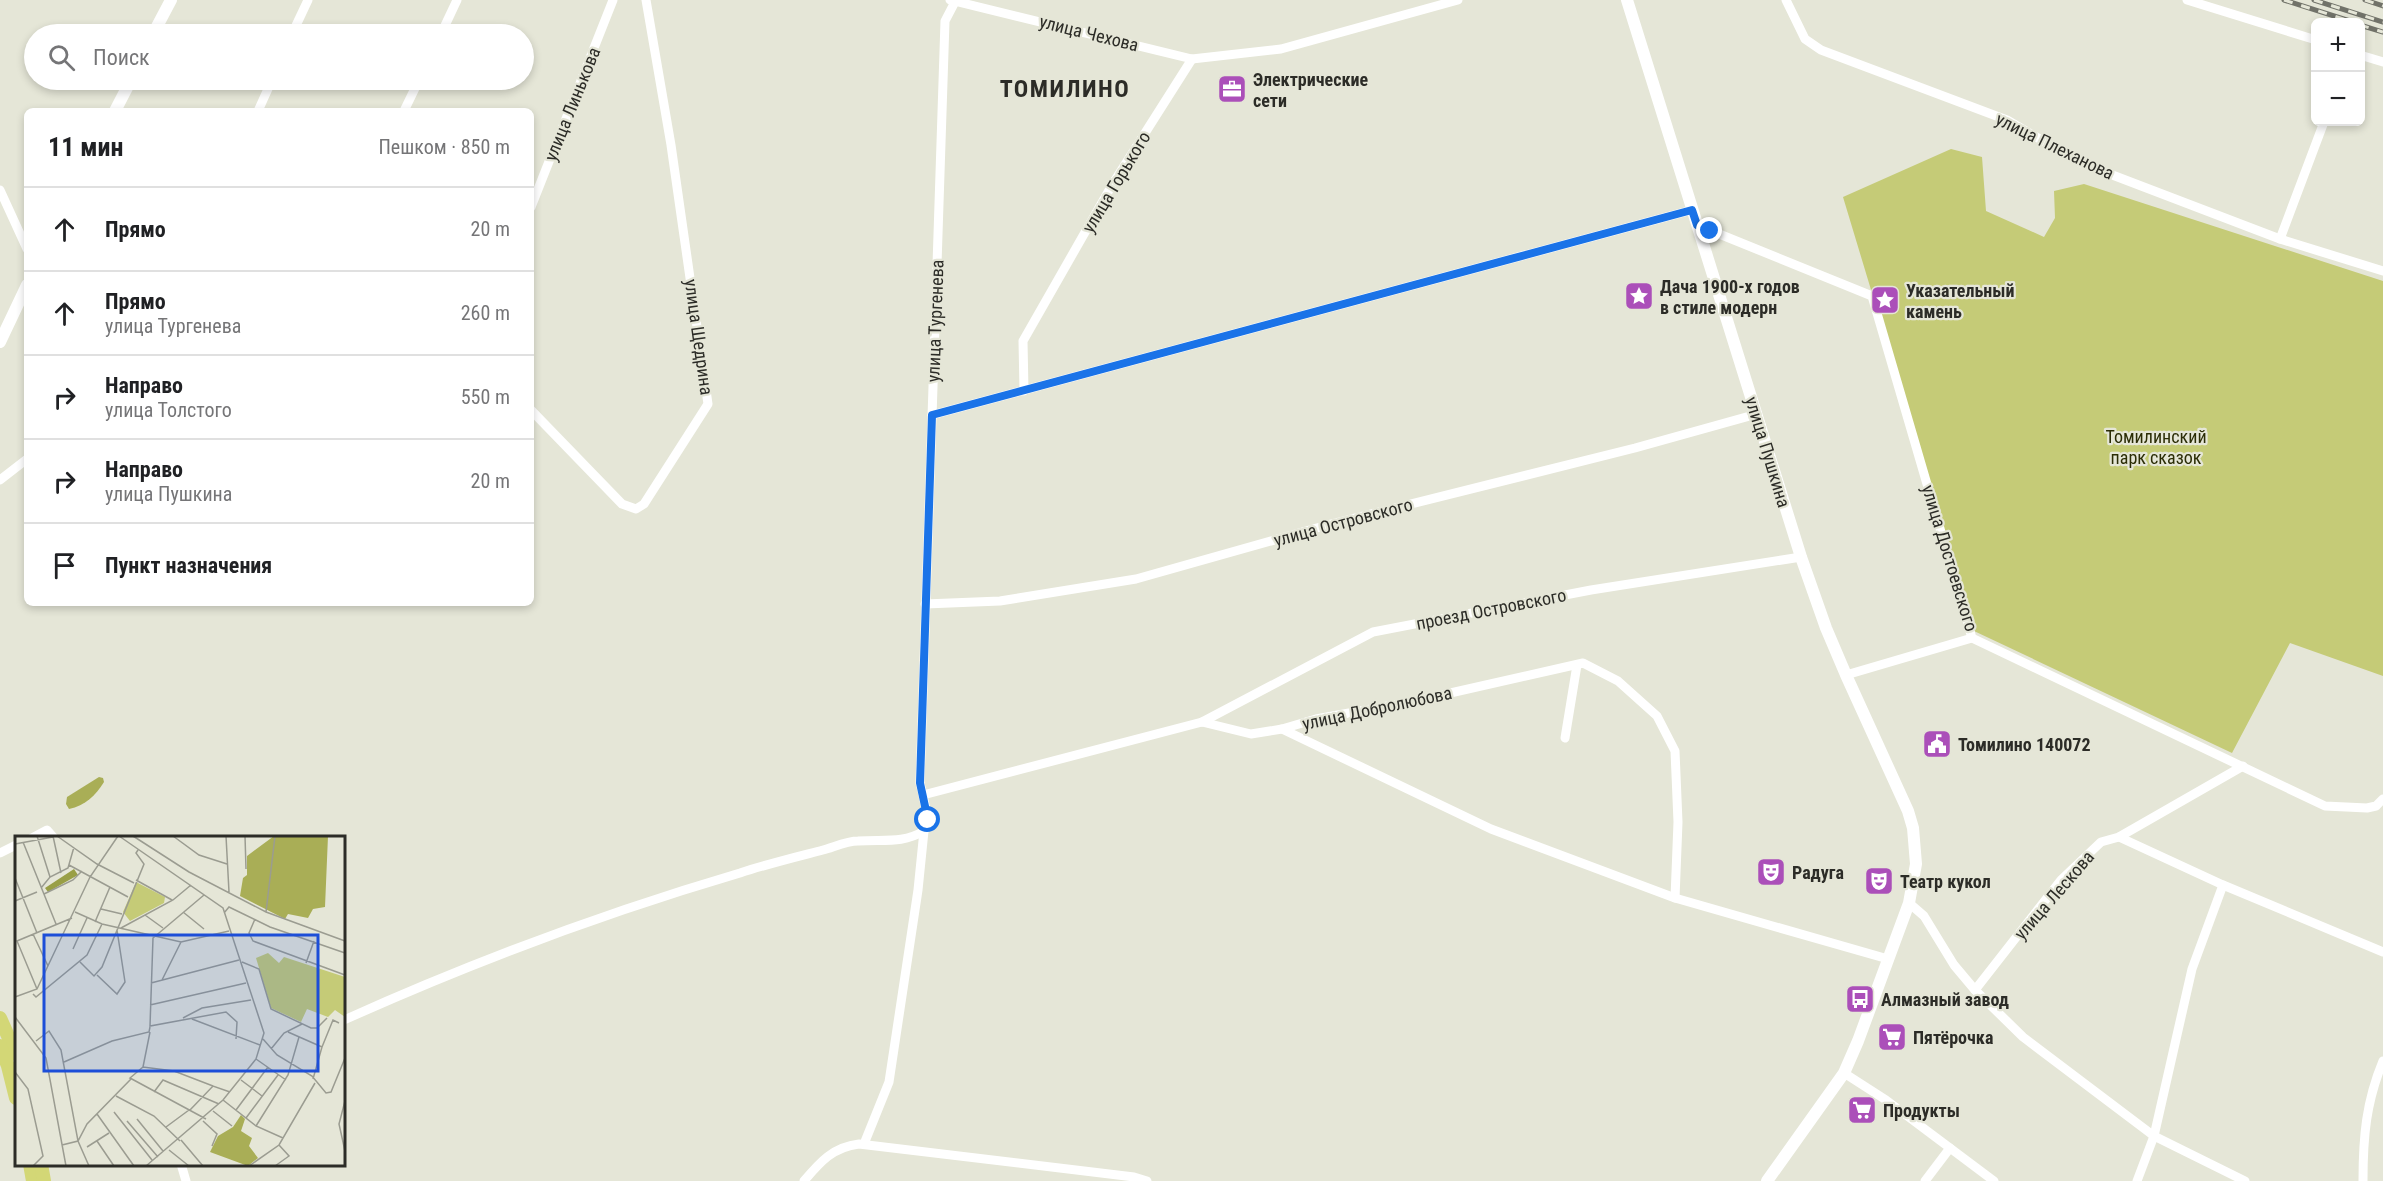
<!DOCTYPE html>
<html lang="ru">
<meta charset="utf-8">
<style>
:root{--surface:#fff;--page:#f2f2f2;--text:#202124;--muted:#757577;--line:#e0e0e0}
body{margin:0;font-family:"Roboto Condensed",sans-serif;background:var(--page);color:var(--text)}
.controls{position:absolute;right:18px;top:18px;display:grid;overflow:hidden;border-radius:9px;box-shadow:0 3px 9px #0003}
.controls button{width:54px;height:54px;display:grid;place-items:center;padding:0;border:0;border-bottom:2px solid var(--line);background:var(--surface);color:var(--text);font:30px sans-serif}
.stop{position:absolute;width:18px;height:18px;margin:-14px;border:4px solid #1a73e8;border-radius:50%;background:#fff}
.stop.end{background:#1a73e8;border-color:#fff;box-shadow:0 2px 6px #0008}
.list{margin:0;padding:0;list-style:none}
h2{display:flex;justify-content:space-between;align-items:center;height:78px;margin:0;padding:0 24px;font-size:26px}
h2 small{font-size:20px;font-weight:400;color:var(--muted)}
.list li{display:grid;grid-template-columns:39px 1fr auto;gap:18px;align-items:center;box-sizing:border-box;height:84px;padding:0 24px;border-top:2px solid var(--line)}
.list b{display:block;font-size:22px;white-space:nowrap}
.list p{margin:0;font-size:20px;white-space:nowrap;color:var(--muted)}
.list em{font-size:20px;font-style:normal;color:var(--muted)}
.icon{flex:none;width:33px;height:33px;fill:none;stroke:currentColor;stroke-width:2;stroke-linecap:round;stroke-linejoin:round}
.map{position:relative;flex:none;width:2383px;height:1181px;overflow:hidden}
.search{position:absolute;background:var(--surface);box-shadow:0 3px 9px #0003;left:24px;top:24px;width:510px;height:66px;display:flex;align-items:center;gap:15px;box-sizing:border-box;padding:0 21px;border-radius:33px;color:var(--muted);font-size:22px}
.panel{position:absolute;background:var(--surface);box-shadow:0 3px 9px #0003;left:24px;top:108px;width:510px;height:498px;border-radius:9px}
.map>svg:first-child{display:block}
.green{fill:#c5cb77}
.forest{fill:#a9ae56}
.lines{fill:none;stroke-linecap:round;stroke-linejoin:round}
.street{stroke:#fff;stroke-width:9}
.secondary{stroke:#fff;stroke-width:12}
.primary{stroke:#d3d776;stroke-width:14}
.rail-casing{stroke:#717269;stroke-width:5}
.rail{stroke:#e5e6d7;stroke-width:3;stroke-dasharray:9;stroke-linecap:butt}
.route{stroke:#1a73e8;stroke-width:8}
.labels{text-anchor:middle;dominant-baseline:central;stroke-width:4.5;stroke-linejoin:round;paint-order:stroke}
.street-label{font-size:18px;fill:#2c2c27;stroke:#e5e6d7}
.poi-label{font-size:18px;font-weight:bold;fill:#2c2c27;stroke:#e5e6d7;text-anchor:start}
.park-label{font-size:18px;fill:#2b2d06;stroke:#e5e6d7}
.district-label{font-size:24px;font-weight:bold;letter-spacing:1.5px;fill:#2c2c27;stroke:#e5e6d7}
.inset-road{fill:none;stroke:#9b9c91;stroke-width:1.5}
.view{fill:#1d4ed8;fill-opacity:0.15;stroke:#1d4ed8;stroke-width:3}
.inset-edge{fill:none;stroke:#2c2c27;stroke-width:3}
</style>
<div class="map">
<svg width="2383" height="1181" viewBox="0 0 2383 1181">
<rect width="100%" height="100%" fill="#e5e6d7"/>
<polygon class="green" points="1951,149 1982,157 1986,211 2044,237 2055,218 2054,191 2084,184 2383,281 2383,676 2290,643 2232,753 1974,631 1843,197"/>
<path class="forest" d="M99,777L103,778L104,782C96,795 85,806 69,809L66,804L67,797Z"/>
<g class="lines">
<g class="street">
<polyline points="950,0 1192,59 1281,49 1458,0"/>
<polyline points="956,0 945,21 920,783 923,795 1202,722 1251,734 1282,729 1316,719 1415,701 1583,663 1618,681 1657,716 1675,751 1678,822 1675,898"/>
<polyline points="1786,0 1805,39 1821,50 2007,120 2081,163 2280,239 2383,271"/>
<polyline points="2187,0 2316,40"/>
<polyline points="292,34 308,0"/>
<polyline points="441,34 457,0"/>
<polyline points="2360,55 2383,62"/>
<polyline points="258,111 272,80"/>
<polyline points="404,111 419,80"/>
<polyline points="0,190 27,249"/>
<polyline points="531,207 613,0"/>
<polyline points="1697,225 1872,296 1972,638 2325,806 2367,808 2376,806 2383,799"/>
<polyline points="2280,239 2324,122"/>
<polyline points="1024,391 1023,341 1112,185 1192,59"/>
<polyline points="531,410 622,504 636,509 644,504 708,404 671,145 646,0"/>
<polyline points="932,415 1692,210"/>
<polyline points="0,480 27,459"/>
<polyline points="925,604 1000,601 1136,579 1331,524 1635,448 1757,414"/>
<polyline points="1846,675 1972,638"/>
<polyline points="1202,722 1373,632 1591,590 1801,557"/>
<polyline points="1282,729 1491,829 1675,898 1888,959"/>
<polyline points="1565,738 1577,665"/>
<polyline points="2119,837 2223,885 2383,952"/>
<polyline points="32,838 47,830 54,838"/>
<polyline points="0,853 16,845"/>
<polyline points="1909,903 1924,916 1954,965 1975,990 2023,1037 2154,1136 2245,1181"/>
<polyline points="1975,990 2061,880 2101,842 2119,837 2243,766"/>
<path d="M344,1020C473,962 604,913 740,873C767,864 796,857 823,850C834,847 847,841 858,841C883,839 902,844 924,831L928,820L923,795"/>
<polyline points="1844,1073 1886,1100 1994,1181"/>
<polyline points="864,1144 889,1082 918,890 924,831"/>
<polyline points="181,1164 186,1181"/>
<path d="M804,1181C820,1162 833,1147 859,1144L1134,1177L1147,1181"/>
<polyline points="1925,1181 1950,1148"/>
<polyline points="2137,1181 2154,1136 2192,969 2223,885"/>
<path d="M2363,1181C2363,1137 2366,1102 2383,1061"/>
</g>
<g class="secondary">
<polyline points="1627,0 1801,557 1826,628 1846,675 1908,811 1913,828 1916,864 1909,903 1858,1041 1844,1073 1767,1181"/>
<polyline points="153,34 171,0"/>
<polyline points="115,111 131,80"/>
<polyline points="0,342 27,285"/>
</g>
<g class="primary">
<polyline points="0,1018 16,1054"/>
<polyline points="0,1046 8,1066 16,1098"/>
<polyline points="30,1164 33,1181"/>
<polyline points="41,1164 44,1181"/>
</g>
<g class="rail-casing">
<g id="rail">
<polyline points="2284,0 2353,22"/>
<polyline points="2314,0 2383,22"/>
<polyline points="2365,0 2383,6"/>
<polyline points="2360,25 2383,32"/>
</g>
</g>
<use href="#rail" class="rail"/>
</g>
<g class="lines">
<polyline class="route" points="928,820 920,783 932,415 1692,210 1697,225 1710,231"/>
</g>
<defs>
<g id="office-square" transform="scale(1.5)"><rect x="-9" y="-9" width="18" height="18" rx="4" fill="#ab4fb9" stroke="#e5e6d7"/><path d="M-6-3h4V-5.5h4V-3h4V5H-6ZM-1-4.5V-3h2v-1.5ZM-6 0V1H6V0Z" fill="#fff"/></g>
<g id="sight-square" transform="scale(1.5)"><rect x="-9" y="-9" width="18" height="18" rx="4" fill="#ab4fb9" stroke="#e5e6d7"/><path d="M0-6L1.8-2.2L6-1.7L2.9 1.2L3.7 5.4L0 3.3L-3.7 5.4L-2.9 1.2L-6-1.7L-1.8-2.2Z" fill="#fff"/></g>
<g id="civic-square" transform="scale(1.5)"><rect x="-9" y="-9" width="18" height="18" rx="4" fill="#ab4fb9" stroke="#e5e6d7"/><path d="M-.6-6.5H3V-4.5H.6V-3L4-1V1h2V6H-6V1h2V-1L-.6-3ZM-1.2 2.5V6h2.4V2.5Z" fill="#fff"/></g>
<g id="theatre-square" transform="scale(1.5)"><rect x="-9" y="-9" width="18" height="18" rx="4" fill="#ab4fb9" stroke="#e5e6d7"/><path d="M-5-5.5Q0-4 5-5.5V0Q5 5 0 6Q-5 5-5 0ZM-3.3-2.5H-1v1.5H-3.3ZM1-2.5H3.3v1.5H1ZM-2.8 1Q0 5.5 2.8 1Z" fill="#fff"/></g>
<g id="bus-square" transform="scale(1.5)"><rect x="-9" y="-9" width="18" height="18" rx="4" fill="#ab4fb9" stroke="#e5e6d7"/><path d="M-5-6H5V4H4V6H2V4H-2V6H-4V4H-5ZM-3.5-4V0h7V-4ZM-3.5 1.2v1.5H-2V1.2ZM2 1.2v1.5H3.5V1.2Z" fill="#fff"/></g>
<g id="supermarket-square" transform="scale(1.5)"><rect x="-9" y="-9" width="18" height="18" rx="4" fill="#ab4fb9" stroke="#e5e6d7"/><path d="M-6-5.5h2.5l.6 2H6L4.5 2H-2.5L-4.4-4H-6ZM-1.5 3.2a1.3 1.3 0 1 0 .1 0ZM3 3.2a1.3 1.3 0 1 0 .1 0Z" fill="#fff"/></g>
</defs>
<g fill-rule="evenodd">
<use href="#office-square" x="1232" y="89"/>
<use href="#sight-square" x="1639" y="296"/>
<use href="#sight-square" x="1885" y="300"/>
<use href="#civic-square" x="1937" y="744"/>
<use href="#theatre-square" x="1771" y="872"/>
<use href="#theatre-square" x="1879" y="881"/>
<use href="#bus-square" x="1860" y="999"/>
<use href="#supermarket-square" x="1892" y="1037"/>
<use href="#supermarket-square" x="1862" y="1110"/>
</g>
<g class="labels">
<g class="street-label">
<text transform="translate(1089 33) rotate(14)">улица Чехова</text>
<text transform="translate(572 104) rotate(-68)">улица Линькова</text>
<text transform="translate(2055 146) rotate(26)">улица Плеханова</text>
<text transform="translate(1116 182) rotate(-59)">улица Горького</text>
<text transform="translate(935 321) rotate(-88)">улица Тургенева</text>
<text transform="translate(699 337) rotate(82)">улица Щедрина</text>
<text transform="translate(1768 452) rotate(73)">улица Пушкина</text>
<text transform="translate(1343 522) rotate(-15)">улица Островского</text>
<text transform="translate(1950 558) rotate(73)">улица Достоевского</text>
<text transform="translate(1491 609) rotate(-11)">проезд Островского</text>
<text transform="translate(1377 708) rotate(-12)">улица Добролюбова</text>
<text transform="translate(2054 895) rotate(-49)">улица Лескова</text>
</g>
<g class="poi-label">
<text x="1253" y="79">Электрические<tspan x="1253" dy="21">сети</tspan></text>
<text x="1660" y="286">Дача 1900-х годов<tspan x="1660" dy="21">в стиле модерн</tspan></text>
<text x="1906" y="290">Указательный<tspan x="1906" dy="21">камень</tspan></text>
<text x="1958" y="744">Томилино 140072</text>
<text x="1792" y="872">Радуга</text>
<text x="1900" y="881">Театр кукол</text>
<text x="1881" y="999">Алмазный завод</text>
<text x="1913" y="1037">Пятёрочка</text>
<text x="1883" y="1110">Продукты</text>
</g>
<g class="park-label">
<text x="2156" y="436">Томилинский<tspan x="2156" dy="21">парк сказок</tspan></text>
</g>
<g class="district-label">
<text x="1065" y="89">ТОМИЛИНО</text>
</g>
</g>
<g transform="translate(15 836)">
<rect width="330" height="330" fill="#e5e6d7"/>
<path d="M121,46L150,61L149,67L115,85L108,76ZM253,117L264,127L269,121L330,141V181L320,174L313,181L292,173L286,186L256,172L241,122Z" fill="#c5cb77"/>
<path d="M259,0H313L310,71L298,73L293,82L273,78L270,83L225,60L228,42L232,39V20ZM226,279L230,283L226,295L237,302L234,310L243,322L233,330L195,316L203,300L218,291Z" fill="#a9ae56"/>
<path d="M59,33L63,39L33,56L30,52Z" fill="#999f46"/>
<path class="inset-road" d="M22,0L35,41M38,0L46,37M42,0L82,28L119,47M104,0L208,72L249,197L241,223L208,264L131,330M118,0L174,36L251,76L330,105M158,0L184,19L212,28M204,0H223M211,0L214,56M230,0L231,33M8,6L41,88M0,8L38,1M54,29L113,61M0,42L22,97M121,44L157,64M26,52L35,41L53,32L59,11M29,58L58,44L67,35M189,59L138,102L135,190L211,176L222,186L221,203M0,65L22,56M86,73L107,78M60,76L87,88L166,106L214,95M168,76L189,93M251,76L260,0M209,77L214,71L255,91L330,117M130,79L148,92M240,83L234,97L238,105L330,139M80,86L95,51M106,92L158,64L176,49M18,98L33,130M58,113L72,82M65,126L79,140L87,131L129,28L121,17L123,14M227,126L244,133L256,173L296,192H302L312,182M291,127L299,105M82,139L102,158L110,146L102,94M147,144L166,106M136,147L224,124M22,153L2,105L57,82M18,158L21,161L72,119L87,88M0,161L22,153L75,41L103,0M135,169L231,147M0,181L31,222L51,330M168,182L187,172L236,164M177,183L245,209M273,196L307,211L298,243M248,203L262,219L297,240L311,257L316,256L330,222M21,205L34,195L46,214L63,305L74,330M307,211L318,184L324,187M256,213L269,197L287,188M241,223L271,244M49,226L97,205L134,196L135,191M128,231L135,196M0,236L13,253L28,320L18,330M226,244L247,260M139,256L148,244L204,268M101,260L139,280L165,305M208,264L241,290M330,265L324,288L330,315M175,274L198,250L215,256M221,274L253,231M198,275L217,290M99,276L137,324M82,278L119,330M231,282L263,239M122,283L148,315M191,283L115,242L128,231L159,235L198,250M112,285L143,321M188,285L202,298L197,310M151,291L174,274M268,302L241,290L273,239L284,201M166,304L188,330M82,305L99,330M47,309L63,305L72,288L116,243M72,311L94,297M154,314L174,330M234,330L264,309L300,247M260,330L274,320L264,309"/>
<path class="view" d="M29,99H303V235H29Z"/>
<rect width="330" height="330" class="inset-edge"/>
</g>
</svg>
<div class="controls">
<button>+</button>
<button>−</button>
</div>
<div class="stop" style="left:928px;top:820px"></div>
<div class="stop end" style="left:1710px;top:231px"></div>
<div class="search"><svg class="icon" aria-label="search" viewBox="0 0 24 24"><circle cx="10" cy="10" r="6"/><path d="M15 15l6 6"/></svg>Поиск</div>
<section class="panel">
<h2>11 мин<small>Пешком · 850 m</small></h2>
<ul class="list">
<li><svg class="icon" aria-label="ahead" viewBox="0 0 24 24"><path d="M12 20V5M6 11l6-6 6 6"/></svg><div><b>Прямо</b></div><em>20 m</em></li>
<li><svg class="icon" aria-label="ahead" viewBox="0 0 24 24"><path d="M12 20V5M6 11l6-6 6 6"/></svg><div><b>Прямо</b><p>улица Тургенева</p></div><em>260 m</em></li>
<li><svg class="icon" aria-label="right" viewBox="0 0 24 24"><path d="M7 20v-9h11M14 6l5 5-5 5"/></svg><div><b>Направо</b><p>улица Толстого</p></div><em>550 m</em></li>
<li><svg class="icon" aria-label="right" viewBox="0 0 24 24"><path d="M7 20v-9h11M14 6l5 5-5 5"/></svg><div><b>Направо</b><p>улица Пушкина</p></div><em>20 m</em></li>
<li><svg class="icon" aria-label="arrive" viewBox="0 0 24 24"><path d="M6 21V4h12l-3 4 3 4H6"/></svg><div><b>Пункт назначения</b></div></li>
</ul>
</section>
</div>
